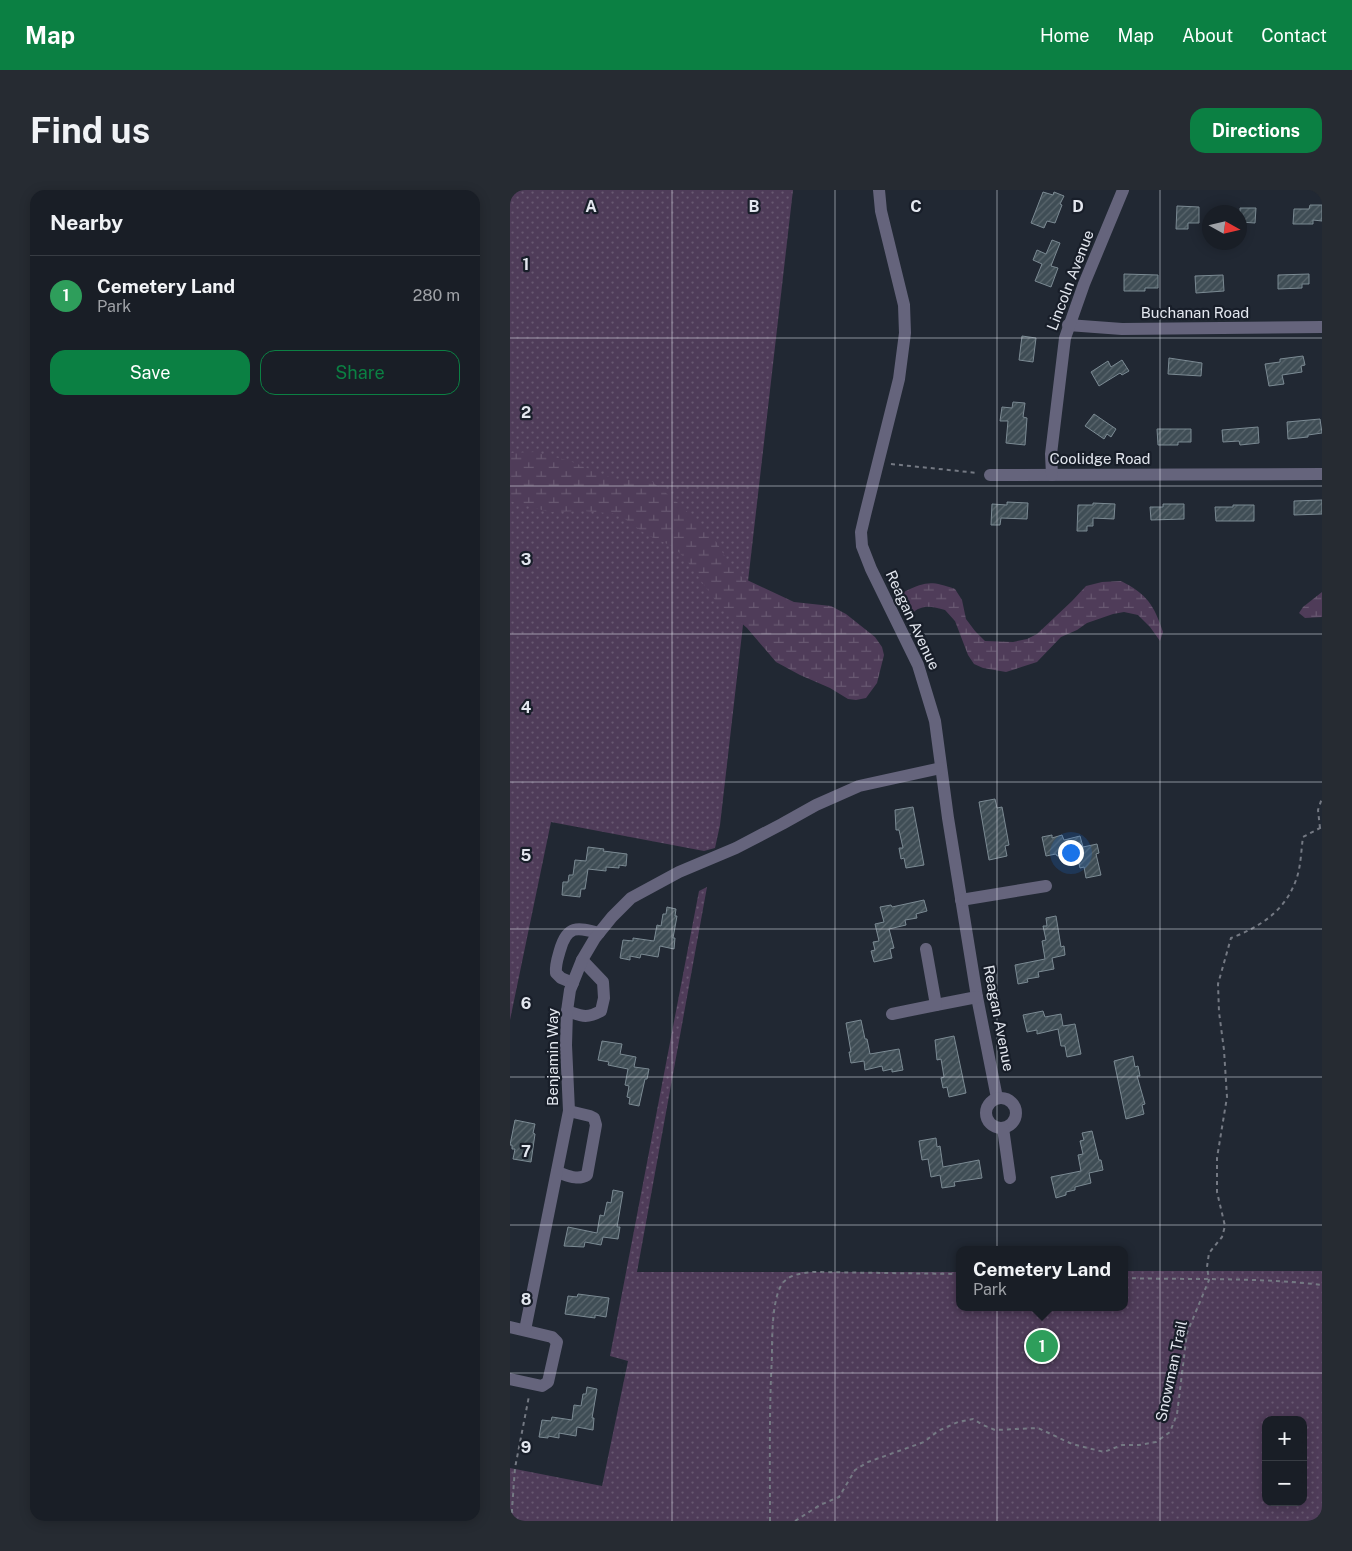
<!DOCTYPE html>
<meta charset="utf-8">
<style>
:root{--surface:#191e26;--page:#262b32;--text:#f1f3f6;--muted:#9fa2a7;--line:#373c43;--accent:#0b8043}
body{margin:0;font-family:"Public Sans",sans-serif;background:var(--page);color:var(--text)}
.controls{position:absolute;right:15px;bottom:15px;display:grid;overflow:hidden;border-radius:10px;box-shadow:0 2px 12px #0003}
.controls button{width:45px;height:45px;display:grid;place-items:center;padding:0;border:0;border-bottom:1px solid var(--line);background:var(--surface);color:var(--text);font:25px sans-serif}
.compass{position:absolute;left:692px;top:15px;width:45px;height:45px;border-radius:50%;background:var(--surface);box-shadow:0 2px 12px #0003;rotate:98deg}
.you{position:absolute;left:560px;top:662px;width:18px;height:18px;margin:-12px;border:4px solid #fff;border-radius:50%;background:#1a73e8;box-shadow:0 0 0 8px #1a73e833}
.badge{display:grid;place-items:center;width:32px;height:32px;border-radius:50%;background:var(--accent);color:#fff;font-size:16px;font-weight:700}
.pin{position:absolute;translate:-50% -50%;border:2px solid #fff;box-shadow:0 1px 5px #0006}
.popup{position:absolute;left:446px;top:1056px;width:172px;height:65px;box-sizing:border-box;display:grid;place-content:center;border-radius:10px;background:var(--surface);filter:drop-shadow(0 1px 4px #0005);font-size:16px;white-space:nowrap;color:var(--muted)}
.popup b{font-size:19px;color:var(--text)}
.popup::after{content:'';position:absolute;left:50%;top:100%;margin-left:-10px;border:10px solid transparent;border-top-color:var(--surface)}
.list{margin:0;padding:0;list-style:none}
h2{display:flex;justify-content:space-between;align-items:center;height:65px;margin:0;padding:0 20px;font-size:21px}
h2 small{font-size:16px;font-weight:400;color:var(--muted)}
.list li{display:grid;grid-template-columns:32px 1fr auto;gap:15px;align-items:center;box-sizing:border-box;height:80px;padding:0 20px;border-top:1px solid var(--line)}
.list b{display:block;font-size:19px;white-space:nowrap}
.list p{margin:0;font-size:16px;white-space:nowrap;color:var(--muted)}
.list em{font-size:16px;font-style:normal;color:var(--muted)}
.actions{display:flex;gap:10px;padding:15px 20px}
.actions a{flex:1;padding:11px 0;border:1px solid var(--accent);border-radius:15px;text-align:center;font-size:18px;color:var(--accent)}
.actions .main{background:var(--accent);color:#fff}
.map{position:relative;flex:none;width:812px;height:1331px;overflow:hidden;border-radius:15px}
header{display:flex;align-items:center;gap:30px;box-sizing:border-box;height:70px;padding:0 25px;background:var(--accent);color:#fff}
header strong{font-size:24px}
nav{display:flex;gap:28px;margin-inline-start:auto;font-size:18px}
.intro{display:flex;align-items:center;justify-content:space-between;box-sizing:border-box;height:120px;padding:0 30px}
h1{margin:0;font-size:35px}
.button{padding:12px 22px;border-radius:15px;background:var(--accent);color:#fff;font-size:18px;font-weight:700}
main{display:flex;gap:30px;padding:0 30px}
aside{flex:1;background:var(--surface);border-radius:15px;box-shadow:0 2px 12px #0003}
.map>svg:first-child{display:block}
.grass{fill:url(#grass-dots);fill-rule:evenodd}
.wetland{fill:url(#wetland-marsh)}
.building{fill:url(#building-hatch);stroke:#7b8a93}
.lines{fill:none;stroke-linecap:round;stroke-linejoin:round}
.path{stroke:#747983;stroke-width:2;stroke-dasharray:4 4;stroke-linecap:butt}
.minor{stroke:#65647c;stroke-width:12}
.grid{fill:none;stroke:#e3e7ef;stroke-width:1;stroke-opacity:0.55}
.labels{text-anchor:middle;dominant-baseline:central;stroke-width:4.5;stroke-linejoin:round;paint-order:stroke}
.street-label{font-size:15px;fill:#e3e7ef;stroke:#181e29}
.grid-label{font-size:16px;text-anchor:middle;font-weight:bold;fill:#e3e7ef;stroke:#181e29;stroke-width:4.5;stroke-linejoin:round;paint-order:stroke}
</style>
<header>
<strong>Map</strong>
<nav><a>Home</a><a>Map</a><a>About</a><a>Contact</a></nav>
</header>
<div class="intro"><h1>Find us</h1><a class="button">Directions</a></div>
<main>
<aside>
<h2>Nearby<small></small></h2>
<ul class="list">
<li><span class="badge" style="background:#2e9e5b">1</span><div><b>Cemetery Land</b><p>Park</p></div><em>280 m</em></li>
</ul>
<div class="actions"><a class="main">Save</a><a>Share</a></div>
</aside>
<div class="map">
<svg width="812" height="1331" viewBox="0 0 812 1331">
<defs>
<pattern id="grass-dots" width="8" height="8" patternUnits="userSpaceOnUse" patternTransform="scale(1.25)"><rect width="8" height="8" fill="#4f3c59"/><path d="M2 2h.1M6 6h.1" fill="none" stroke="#685871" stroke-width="1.8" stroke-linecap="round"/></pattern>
<pattern id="wetland-marsh" width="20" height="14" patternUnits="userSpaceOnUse" patternTransform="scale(1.25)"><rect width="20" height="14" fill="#4f3c59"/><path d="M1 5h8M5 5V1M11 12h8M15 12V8" fill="none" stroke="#685871"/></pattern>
<pattern id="building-hatch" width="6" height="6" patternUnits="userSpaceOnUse" patternTransform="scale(1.25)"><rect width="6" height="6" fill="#3f4d55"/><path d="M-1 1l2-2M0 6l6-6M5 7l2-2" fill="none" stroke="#5b676e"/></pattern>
</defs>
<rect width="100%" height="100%" fill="#212833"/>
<g class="grass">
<polygon points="0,0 283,0 210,635 205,658 194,661 41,632 0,830"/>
<path d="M197,697L127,1082H449L450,1117H614L615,1081H812V1331H0V1278L92,1296L118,1171L100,1166L189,701ZM756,1230H793V1312H756Z"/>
</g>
<g class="wetland">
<polygon points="25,262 60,271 106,290 140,290 168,313 204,348 224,382 237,390 284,412 321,416 336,424 365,447 372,457 374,465 367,493 356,508 346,510 338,509 320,498 290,485 266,472 237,438 205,410 177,371 164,357 137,345 108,324 74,321 39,322 0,311 0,263"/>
<path d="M611,391C637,404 644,415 653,442L650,451L640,437L628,425L614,422L603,424L577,433L567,440L551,447L527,472L496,482L473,478L464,474L458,465L445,431L435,420C421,416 412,414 401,424L393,423L394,402C417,391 421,391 445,399L452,410L456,429L465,441L475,451L503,452L517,449L527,444L562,411L576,396L592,392Z"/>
<polygon points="812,402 812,427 795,428 789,423 793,417"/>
</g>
<g class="building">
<polygon points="533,2 543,5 544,2 554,6 550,14 552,15 545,33 537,31 534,38 521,33"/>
<polygon points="800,15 812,15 812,31 803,30 803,34 783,34 784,19 799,19"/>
<polygon points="667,16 689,17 689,33 678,33 678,39 666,39"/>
<polygon points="730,18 746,18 745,33 730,32"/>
<polygon points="542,50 550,53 541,76 548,78 541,97 525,91 532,74 523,70 527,60 536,64"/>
<polygon points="614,84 648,85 648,98 635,98 635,101 614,101"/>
<polygon points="799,84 799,94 792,94 792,98 768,99 768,85"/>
<polygon points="713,85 714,101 686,103 685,86"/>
<polygon points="512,146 526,148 523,172 509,170"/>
<polygon points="793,166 795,175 791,176 792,182 772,185 774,194 759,196 755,174 770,172 770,169"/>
<polygon points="659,168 692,173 691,186 658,184"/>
<polygon points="612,170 619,181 612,185 610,183 589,196 581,182 598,171 601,177"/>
<polygon points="503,212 515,213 513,227 517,228 515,255 496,253 498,231 490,231 492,217 502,218"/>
<polygon points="584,224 606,239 601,247 597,244 594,249 575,236"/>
<polygon points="810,229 812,243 798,245 798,247 778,249 777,232"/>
<polygon points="748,237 749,253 730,255 729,251 713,252 712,240"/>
<polygon points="647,239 681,239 681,252 668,252 668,255 648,255"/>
<polygon points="812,310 812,324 784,325 784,311"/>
<polygon points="497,312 518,313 517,329 491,328 490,335 481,335 482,314 497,315"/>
<polygon points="583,313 605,314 604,329 583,328 583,336 577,336 577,341 567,341 568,315 583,315"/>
<polygon points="653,314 674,314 674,329 641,330 640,317 653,317"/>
<polygon points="723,315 744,315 744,331 706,331 705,317 723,317"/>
<polygon points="485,609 487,618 492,617 499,655 495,656 497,666 479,670 469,612"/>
<polygon points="403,617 414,675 396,678 394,668 391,669 389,658 393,658 389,640 386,640 385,620"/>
<polygon points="542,645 542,648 552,645 554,650 570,646 573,657 587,654 589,663 586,664 591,685 576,688 574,677 570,678 566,661 547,666 546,664 536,666 532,647"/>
<polygon points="78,657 94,659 93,661 117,664 116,676 109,675 109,678 96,677 96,681 78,679 75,699 71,699 70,707 52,705 53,692 58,692 59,685 63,685 65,670 76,671"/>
<polygon points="414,710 417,721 406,724 407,728 395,730 396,735 379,739 384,758 380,759 382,768 364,772 361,761 365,760 363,752 369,751 365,734 374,732 370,717 381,715 382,717"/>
<polygon points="157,717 166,719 165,726 167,726 163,748 165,748 164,759 150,756 148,767 131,764 130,768 120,766 120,770 110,768 113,750 123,751 123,748 144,751 147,735 151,736 153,724 156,724"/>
<polygon points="546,726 551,757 554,756 555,765 542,768 544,779 528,782 529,787 517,789 518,792 508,794 505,775 535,769 532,751 536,750 533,736 537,736 536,728"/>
<polygon points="533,821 535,827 551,824 553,836 565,834 571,864 557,867 555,856 551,856 548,839 527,844 527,840 517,842 513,825"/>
<polygon points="351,830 355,849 357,849 360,864 389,859 393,880 382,882 382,879 373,881 372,876 355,880 354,871 341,873 339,862 341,862 336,833"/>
<polygon points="444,846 456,903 439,907 437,897 433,898 431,888 434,887 431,869 427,870 425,850"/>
<polygon points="92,851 112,854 110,864 126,867 124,877 139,879 137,889 135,889 129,916 119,914 120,908 117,907 119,896 115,895 118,879 98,875 99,872 88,870"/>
<polygon points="623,866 625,877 628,876 630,886 627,886 635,914 632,915 634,924 616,929 604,871"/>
<polygon points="5,930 25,934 23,943 25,944 21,972 3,969 5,959 2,959 2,955 0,955"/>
<polygon points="582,941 589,970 591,970 593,980 579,983 581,993 565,997 565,1000 556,1002 556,1005 546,1008 541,987 571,981 568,965 573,964 570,951 574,950 572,943"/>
<polygon points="426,948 427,957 430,956 433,977 469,970 472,988 444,992 445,996 432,998 430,985 421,987 418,969 412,970 409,951"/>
<polygon points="103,1000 113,1002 107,1037 110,1037 108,1049 93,1047 91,1055 75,1052 74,1057 54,1056 58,1037 87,1043 90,1025 94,1026 97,1012 101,1013"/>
<polygon points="68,1104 99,1108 96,1127 85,1125 85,1128 55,1124 58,1106 67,1107"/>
<polygon points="77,1197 87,1199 82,1228 84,1228 83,1240 67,1237 66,1246 49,1243 49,1248 38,1246 38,1248 29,1247 32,1230 41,1231 42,1227 62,1230 64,1215 71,1216 73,1204 76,1204"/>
</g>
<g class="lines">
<g class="path">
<polyline points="381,274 468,283"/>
<polyline points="810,638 808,620 812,608"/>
<path d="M614,1088C680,1090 747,1087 812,1095"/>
<polyline points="2,1331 2,1319 5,1278 19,1206"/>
<path d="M260,1331C260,1276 259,1221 262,1166C262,1147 262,1109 272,1094C279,1084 293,1083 303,1082L450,1084"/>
<path d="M285,1331L310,1315L329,1307L345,1280L358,1272L414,1252L428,1241L448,1232L463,1229L473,1235L485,1240L528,1238L562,1254L594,1262L612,1255H629L646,1252L660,1242L667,1224L677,1143L699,1090L697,1077L699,1063L712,1047L715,1036L707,1002V968L717,907L714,860L709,822L708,794L721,748C750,737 775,721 786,690C791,677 791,661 793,647L812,637"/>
</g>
<g class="minor">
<polyline points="369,0 371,21 394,115 395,143 389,189 355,325 351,342 352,356 361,379 408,475 425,531 438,628 467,807 487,908"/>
<polyline points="558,135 612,139 812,137"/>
<polyline points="480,285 812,284"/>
<polyline points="542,285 541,264 555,148 574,94 613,0"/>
<polyline points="451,710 536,696"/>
<path d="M63,793L51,788L46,783C45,775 48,767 50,760C57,735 67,737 89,743"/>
<polyline points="426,815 467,807"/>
<path d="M57,821C72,826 76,829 91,821L94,808L93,792L72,770"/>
<polyline points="382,824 426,815 416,759"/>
<circle cx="491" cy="923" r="15"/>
<polyline points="493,938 500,988"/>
<path d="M47,982C57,985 67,991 77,985L86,935L84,928L80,926L59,921"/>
<polyline points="0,1137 42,1147 47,1152 38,1192 32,1196 0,1189"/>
<polyline points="15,1140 59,921 56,855 57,821 60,800 72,770 85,748 102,727 121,708 169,682 226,658 272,634 306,615 349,596 431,578"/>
</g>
</g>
<path class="grid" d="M162,0V1331M325,0V1331M487,0V1331M650,0V1331M0,148H812M0,296H812M0,444H812M0,592H812M0,739H812M0,887H812M0,1035H812M0,1183H812"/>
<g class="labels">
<g class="street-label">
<text transform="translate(560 90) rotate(-69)">Lincoln Avenue</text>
<text x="685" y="122">Buchanan Road</text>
<text x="590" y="268">Coolidge Road</text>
<text transform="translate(403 430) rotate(65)">Reagan Avenue</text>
<text transform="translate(489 828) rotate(79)">Reagan Avenue</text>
<text transform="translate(42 867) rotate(-90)">Benjamin Way</text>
<text transform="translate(661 1181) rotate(-78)">Snowman Trail</text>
</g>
</g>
<g class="grid-label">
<text x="81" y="22">A</text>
<text x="244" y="22">B</text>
<text x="406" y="22">C</text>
<text x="568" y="22">D</text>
<text x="16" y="80">1</text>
<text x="16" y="228">2</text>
<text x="16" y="375">3</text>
<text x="16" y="523">4</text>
<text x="16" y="671">5</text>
<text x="16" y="819">6</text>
<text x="16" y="967">7</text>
<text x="16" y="1115">8</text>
<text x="16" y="1263">9</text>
</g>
</svg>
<div class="controls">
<button>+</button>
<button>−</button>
</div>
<svg class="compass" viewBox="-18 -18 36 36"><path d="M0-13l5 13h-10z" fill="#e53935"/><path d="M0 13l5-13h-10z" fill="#9fa2a7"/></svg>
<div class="you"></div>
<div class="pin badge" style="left:532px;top:1156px;background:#2e9e5b">1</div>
<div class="popup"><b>Cemetery Land</b>Park</div>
</div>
</main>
